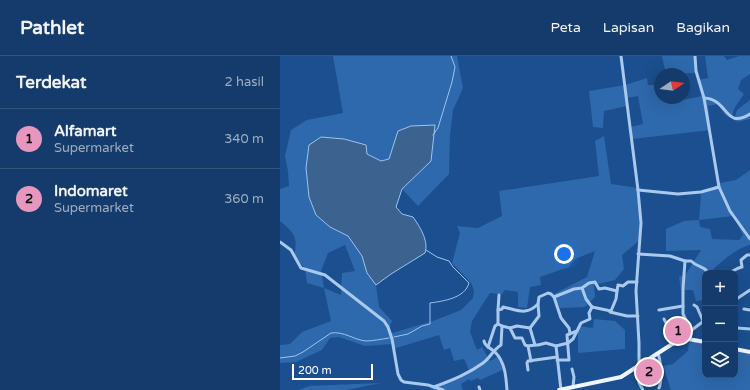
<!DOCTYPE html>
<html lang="id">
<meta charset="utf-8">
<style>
:root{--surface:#143b6b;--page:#1d4271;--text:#f1f3f6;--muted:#9dadc1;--line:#33557e;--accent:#e797bd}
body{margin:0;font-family:"Varela Round",sans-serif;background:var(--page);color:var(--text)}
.controls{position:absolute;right:12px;bottom:12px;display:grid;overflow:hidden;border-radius:8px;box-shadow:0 4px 16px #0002}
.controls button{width:36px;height:36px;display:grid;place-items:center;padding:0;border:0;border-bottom:1px solid var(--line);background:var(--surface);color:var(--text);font:20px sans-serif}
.compass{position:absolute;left:374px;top:12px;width:36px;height:36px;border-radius:50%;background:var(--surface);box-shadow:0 4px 16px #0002;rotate:77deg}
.scale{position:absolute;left:12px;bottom:10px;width:81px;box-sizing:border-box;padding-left:4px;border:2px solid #fff;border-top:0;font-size:11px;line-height:14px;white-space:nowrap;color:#fff;-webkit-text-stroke:3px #1b4f8f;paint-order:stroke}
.you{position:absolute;left:284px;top:198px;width:14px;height:14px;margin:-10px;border:3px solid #fff;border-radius:50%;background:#1a73e8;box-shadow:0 0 0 6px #1a73e833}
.badge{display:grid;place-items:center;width:26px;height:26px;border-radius:50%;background:var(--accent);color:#111;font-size:13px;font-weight:700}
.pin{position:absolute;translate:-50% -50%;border:2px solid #fff;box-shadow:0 1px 4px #0006}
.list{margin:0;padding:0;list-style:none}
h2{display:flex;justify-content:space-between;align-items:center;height:52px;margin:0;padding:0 16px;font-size:17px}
h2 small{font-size:13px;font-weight:400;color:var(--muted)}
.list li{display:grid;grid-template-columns:26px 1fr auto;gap:12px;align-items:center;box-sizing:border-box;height:60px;padding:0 16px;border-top:1px solid var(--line)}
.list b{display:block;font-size:15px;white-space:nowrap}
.list p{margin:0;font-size:13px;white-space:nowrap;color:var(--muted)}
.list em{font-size:13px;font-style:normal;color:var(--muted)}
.icon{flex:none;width:22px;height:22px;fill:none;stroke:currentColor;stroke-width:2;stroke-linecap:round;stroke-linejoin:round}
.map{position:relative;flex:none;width:470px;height:334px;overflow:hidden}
header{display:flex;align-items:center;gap:24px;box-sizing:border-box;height:56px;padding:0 20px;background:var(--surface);border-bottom:1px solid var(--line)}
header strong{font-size:19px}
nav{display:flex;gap:22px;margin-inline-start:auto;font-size:14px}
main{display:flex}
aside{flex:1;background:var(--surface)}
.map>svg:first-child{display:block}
.green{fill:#2e69ad;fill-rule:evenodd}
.water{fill:#3c6290;stroke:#9cc4f0}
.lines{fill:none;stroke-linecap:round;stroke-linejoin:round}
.stream{stroke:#9cc4f0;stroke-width:1}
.minor{stroke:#a9c9ee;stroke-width:3}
.major{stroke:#f0f6ff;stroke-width:4}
</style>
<header>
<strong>Pathlet</strong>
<nav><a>Peta</a><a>Lapisan</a><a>Bagikan</a></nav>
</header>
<main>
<aside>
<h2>Terdekat<small>2 hasil</small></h2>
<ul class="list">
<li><span class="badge">1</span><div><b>Alfamart</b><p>Supermarket</p></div><em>340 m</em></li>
<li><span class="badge">2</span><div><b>Indomaret</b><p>Supermarket</p></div><em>360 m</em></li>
</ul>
</aside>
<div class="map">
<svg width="470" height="334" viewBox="0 0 470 334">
<rect width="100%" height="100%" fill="#1b4f8f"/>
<g class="green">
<path d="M53,0H177L183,32L173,54L170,79L169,118L138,150L122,133L151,105L109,103L101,105L87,98L29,141L36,159L50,171L68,180L82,200L87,217L96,229L99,251L112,265L109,272L112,277L153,265L181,254L193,242L194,234L191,227L172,207L180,177L177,170L198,172L222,160L219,135L319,120L315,85L324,80L331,128L358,132L360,184L342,199L344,213L335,224L314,229L315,241L305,251L280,252L274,238L307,221L315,195L295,203L289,211L260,221L261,229L250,231L247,252L238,251V236L225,234L222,238L210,237L192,265L190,276L197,294L202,291L210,305L217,301L225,313L200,324L198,322L191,325L189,323L181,328L183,334H151L152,329L179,323L190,316L184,303L174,305L170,292L164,294L159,279L113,293L112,288L85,290L59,281L50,282L42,294L16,306L0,307V289L10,288L22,276L51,265L44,232L27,227L25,212L14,201C18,180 15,178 0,165V133L9,130L8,115L5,100L11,74L27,64L63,57ZM65,189L75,215L62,217L61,239L44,232L41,215L48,197Z"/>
<polygon points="382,0 414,0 415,17 386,18"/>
<polygon points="425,0 444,0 447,4 459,0 470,0 470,18 461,24 458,33 464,38 455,51 451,62 445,59 438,48 428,50 431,74 352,83 351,71 363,68 358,40 346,42 347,50 324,55 323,72 313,71 309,35 345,29 367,22 368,29 380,29 380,42 392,42 393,46 422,40 418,24 428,22"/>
<polygon points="470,44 470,63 458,66 454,64 457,54"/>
<path d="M470,114V189C455,193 440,206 430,217H425L424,244L416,245L413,234H401L399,221L406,218L421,194L386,195V173L404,165L419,164L421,138L440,127L456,124ZM453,160L463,179L459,184L432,183L430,173L420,171L419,164Z"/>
<polygon points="314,263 335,265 345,274 345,293 298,297 298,270 313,272"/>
<polygon points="409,285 421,287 425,300 425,319 455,319 455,295 470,298 470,334 391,334 383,310 393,308 408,295"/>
<polygon points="101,327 66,334 18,334 30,330"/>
</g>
<path class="water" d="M155,69L151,105L122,133L116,151L122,158L133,161C140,171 149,185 145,197L111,218L96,229L87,217L82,200L68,180L50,171L36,159L29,141L26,112L29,89L41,81L64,83L86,89L87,98L101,105L109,103L118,75L131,70Z"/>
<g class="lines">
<g class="stream">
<polyline points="153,79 158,72 172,26 175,11 171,0"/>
<path d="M114,281L128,278L142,270L150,268V247C164,245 185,242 189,227L173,211L169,205L157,201L146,194"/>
<path d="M0,302L15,300L23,296L51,277C64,275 74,284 86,285C93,285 102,283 109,282"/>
</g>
<g class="minor">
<polyline points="341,0 358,134 361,167 356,235 359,287 359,327 363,334"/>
<polyline points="415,0 416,15 424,42 439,131 450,155 470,183"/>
<path d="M424,42C449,43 444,74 470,58"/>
<polyline points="358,134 398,138 421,136 439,131"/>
<polyline points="0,186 11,194 21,212 45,219 104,265 108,271 112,283 118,318 121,324 124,326 148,329 163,334"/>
<polyline points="358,198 390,200 405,205 403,233 403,258 411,274"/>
<path d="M405,205H411C418,212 423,209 429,217"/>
<path d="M447,217C453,216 456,212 462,211L461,204L467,199H470"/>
<polyline points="302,232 306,243 312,251"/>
<polyline points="274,241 281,262 289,272 290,277"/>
<polyline points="455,244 470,234"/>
<polyline points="414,249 417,251 423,265"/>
<polyline points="464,253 470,254"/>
<polyline points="218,254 219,239"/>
<polyline points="379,254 403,250"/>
<polyline points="330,256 347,260 358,260"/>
<path d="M384,263C388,273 395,275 393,288"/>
<path d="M218,268V254L222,253L223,251C238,254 246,260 258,248"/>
<polyline points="230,272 235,282 242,282 245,289 248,290 255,289"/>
<polyline points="250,272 255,289 258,289 266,287 276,290 288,287 293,283 301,267 310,263 309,257 312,251 331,255 336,243 337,235"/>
<polyline points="457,272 470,273"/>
<polyline points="400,283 425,264"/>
<path d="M204,285C205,291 211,292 215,296C225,306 226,320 227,334"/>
<polyline points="248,290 251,305"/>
<polyline points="276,290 281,334"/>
<polyline points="208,291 215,270 218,268 222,270"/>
<path d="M378,298C381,304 382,326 379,332"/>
<polyline points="277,304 289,304 287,279 297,275"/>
<polyline points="292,313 294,321 293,331"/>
<polyline points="248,314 247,307 248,305 277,301"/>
<path d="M154,331C172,324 188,318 203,307C210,302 213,294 221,289L222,270L230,272L237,270L250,272L259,260L258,248L259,241L268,237L271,238L274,241L294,233L302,232L309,227L315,226L319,233L325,232L337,235L338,229L343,230L348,226H357"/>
<polyline points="199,331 200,334"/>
</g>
<g class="major">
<polyline points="455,293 470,296"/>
<polyline points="279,334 341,321 400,283 408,283 425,286"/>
</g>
</g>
</svg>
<div class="controls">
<button>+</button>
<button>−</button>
<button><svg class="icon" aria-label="layers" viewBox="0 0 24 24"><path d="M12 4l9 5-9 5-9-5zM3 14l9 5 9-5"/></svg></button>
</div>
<svg class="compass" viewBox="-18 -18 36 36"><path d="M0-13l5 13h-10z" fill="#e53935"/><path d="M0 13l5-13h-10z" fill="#9dadc1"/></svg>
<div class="scale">200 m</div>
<div class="you"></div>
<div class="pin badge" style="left:398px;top:275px">1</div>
<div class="pin badge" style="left:369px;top:316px">2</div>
</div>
</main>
